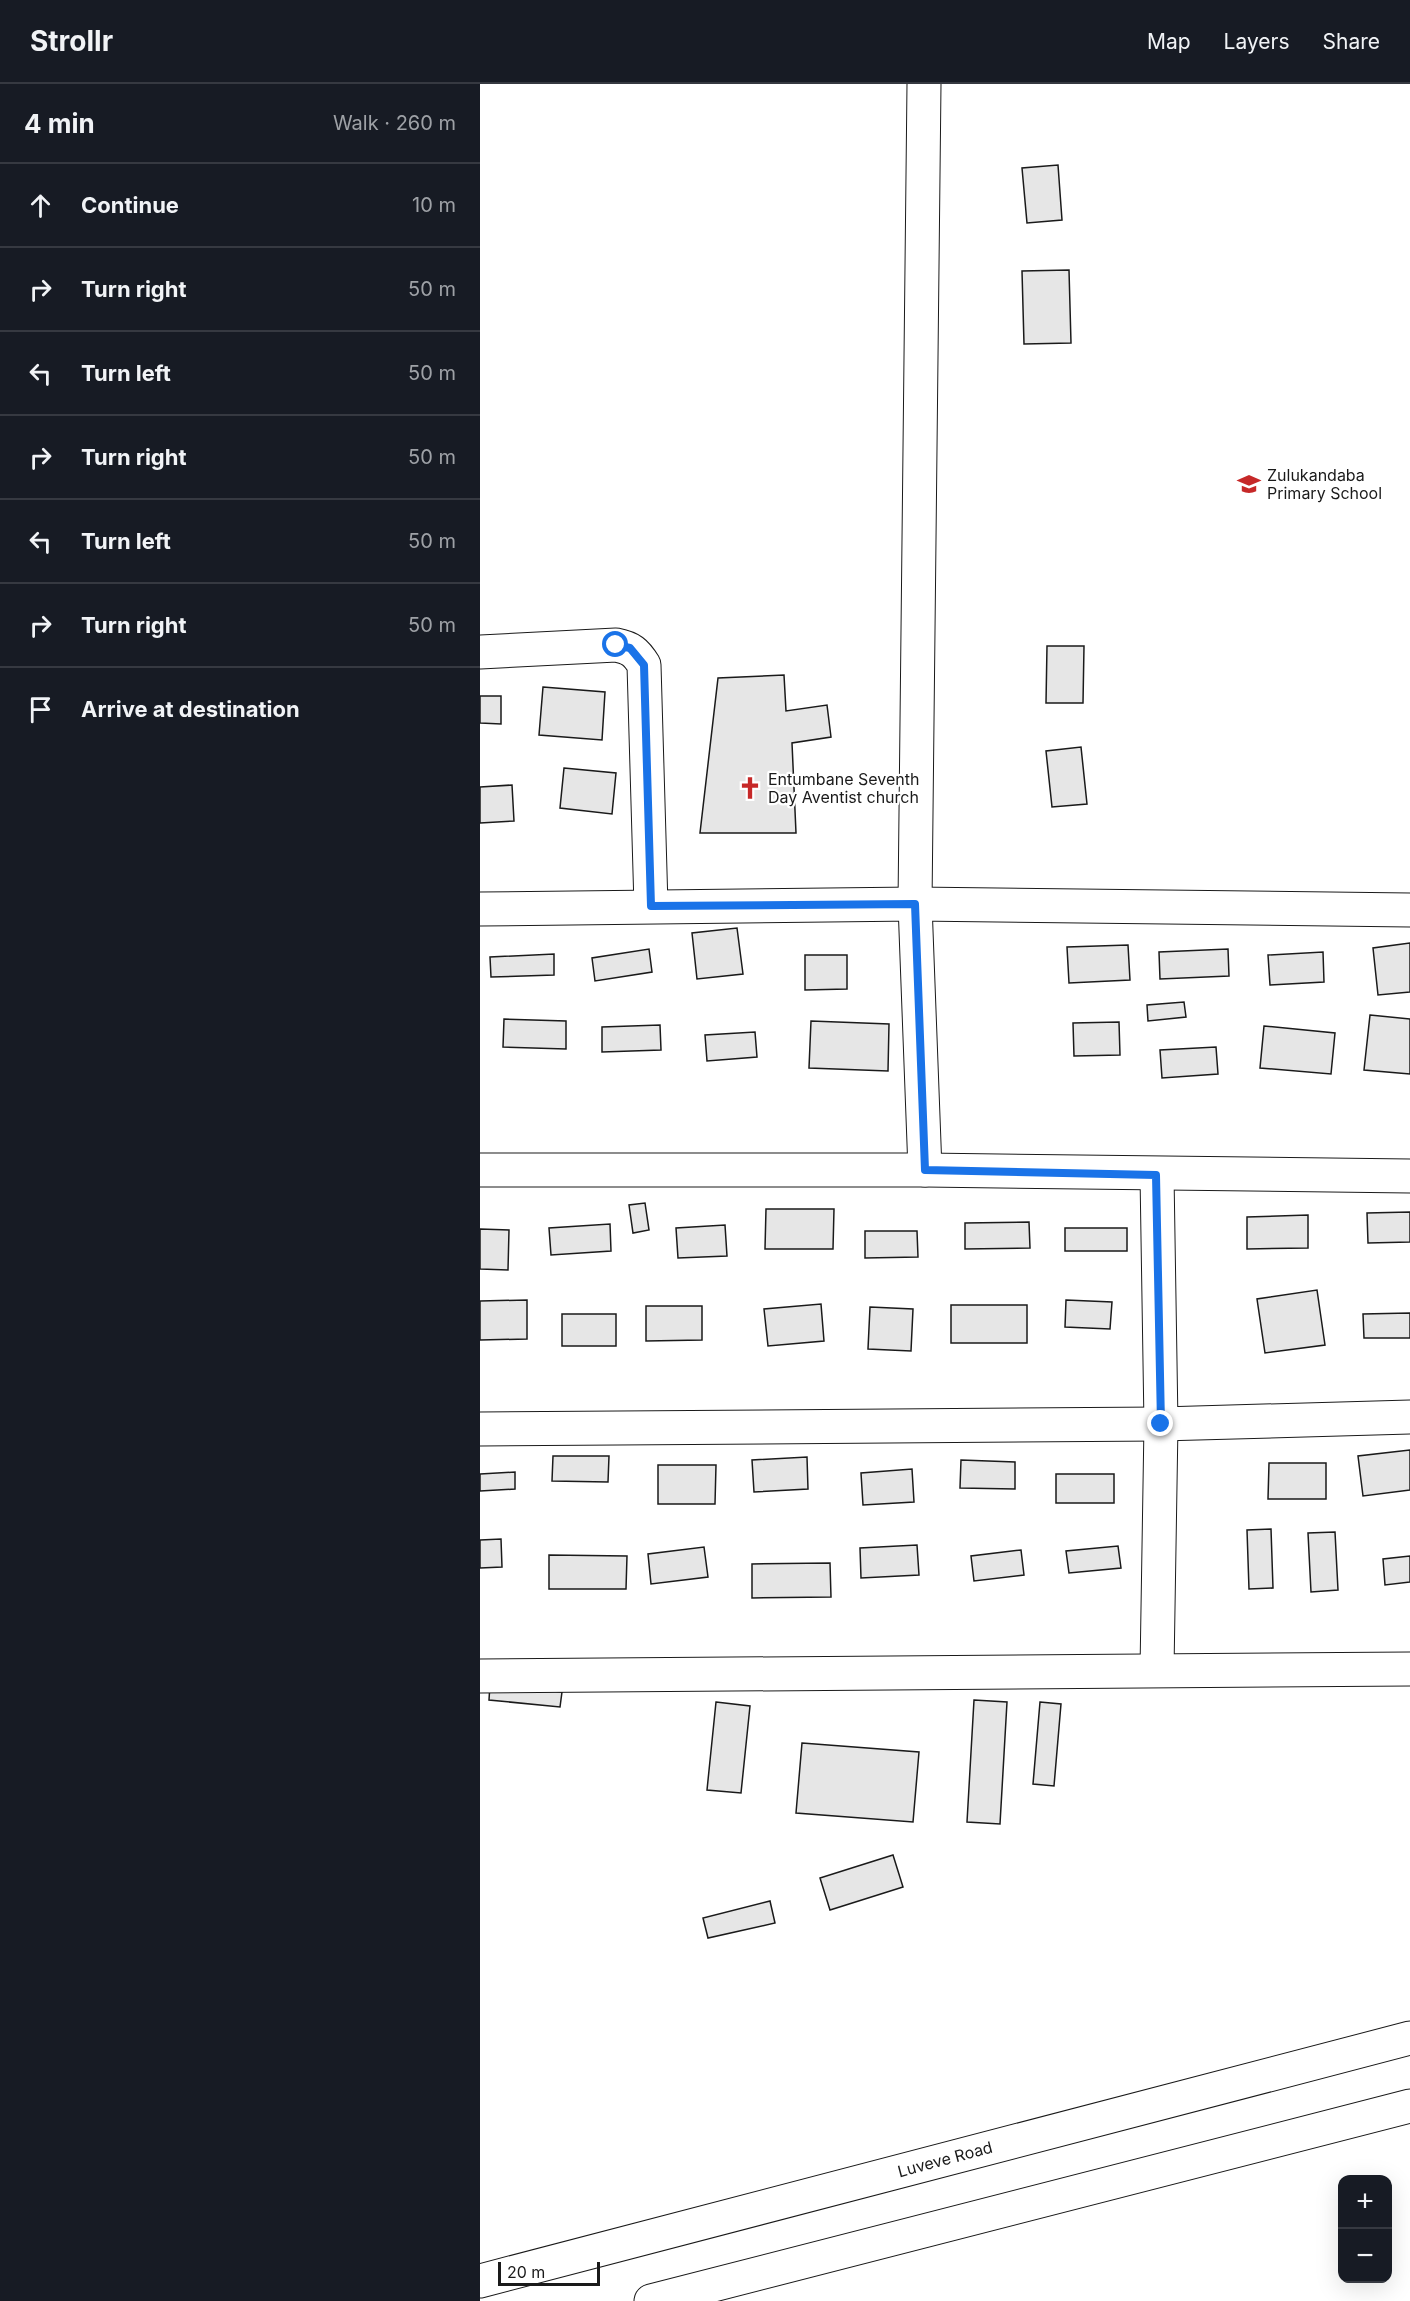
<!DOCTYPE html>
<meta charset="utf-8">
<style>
:root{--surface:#171b24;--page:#20242c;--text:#f1f3f6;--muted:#9ea1a6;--line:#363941}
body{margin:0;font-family:Inter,sans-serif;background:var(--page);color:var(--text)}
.controls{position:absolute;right:18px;bottom:18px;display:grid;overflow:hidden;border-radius:12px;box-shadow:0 6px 24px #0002}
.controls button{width:54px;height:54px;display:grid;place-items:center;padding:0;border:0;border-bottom:2px solid var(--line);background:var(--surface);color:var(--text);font:30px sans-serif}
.scale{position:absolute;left:18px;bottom:15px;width:102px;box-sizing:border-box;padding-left:6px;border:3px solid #1a1a1a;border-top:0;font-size:16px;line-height:21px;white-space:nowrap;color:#1a1a1a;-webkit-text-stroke:4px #fff;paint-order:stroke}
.stop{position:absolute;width:18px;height:18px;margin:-14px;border:4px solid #1a73e8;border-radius:50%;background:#fff}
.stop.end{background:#1a73e8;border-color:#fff;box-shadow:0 2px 6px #0008}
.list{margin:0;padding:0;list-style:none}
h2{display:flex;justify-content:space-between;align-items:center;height:78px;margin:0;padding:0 24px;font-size:26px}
h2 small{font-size:20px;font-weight:400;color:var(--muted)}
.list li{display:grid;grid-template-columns:39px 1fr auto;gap:18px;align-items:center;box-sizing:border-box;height:84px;padding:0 24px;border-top:2px solid var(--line)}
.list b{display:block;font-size:22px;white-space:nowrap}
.list em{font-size:20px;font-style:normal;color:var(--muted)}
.icon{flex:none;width:33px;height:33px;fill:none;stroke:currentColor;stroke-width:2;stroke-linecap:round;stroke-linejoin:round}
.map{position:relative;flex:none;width:930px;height:2217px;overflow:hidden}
header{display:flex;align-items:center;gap:36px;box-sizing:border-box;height:84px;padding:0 30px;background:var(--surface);border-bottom:2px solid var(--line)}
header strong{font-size:28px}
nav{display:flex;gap:33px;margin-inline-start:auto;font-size:21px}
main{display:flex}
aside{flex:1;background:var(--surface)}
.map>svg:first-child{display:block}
.building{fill:#e6e6e6;stroke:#1a1a1a;stroke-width:1.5}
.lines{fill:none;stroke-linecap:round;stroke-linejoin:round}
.minor-casing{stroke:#1a1a1a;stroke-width:35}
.minor{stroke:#fff;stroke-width:33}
.route{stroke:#1a73e8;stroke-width:8}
.labels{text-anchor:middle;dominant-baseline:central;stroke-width:4.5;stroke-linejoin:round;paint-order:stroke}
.poi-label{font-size:16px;fill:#1a1a1a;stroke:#fff;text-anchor:start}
.street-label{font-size:16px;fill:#1a1a1a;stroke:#fff}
</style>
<header>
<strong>Strollr</strong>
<nav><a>Map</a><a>Layers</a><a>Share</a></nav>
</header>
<main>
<aside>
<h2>4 min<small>Walk · 260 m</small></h2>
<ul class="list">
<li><svg class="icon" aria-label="ahead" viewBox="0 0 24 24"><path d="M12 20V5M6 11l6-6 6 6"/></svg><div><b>Continue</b></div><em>10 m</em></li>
<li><svg class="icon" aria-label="right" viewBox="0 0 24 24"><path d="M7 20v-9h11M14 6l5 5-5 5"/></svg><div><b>Turn right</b></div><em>50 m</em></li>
<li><svg class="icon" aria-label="left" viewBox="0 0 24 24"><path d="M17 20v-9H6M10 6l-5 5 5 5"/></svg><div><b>Turn left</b></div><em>50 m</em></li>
<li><svg class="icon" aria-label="right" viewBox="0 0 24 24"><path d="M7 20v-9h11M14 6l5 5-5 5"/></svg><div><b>Turn right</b></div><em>50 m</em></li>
<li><svg class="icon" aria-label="left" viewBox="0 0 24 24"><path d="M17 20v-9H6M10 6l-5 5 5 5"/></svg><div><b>Turn left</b></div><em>50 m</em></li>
<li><svg class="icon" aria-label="right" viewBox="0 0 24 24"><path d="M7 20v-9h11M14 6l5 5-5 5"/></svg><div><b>Turn right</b></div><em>50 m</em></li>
<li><svg class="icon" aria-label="arrive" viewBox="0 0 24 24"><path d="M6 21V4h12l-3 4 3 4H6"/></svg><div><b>Arrive at destination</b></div></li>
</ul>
</aside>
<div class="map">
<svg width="930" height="2217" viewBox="0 0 930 2217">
<rect width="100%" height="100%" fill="#fff"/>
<g class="building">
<polygon points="578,81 582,136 547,139 542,84"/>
<polygon points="589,186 591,259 544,260 542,187"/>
<polygon points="567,562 604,562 603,619 566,619"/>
<polygon points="304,591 306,627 347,621 351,653 312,659 316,749 220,749 238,594"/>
<polygon points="63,603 125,608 122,656 59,651"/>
<polygon points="0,612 21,612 21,640 0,639"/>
<polygon points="601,663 607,720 572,723 566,667"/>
<polygon points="84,684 136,689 132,730 80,724"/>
<polygon points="32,701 34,737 0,739 0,703"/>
<polygon points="257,844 263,890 217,895 212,849"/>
<polygon points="930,859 930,908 898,911 893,864"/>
<polygon points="648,861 650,896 589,899 587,863"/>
<polygon points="169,865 172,888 115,897 112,874"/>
<polygon points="748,865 749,892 680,895 679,868"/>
<polygon points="843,868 844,898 790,901 788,871"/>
<polygon points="74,870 74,891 11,893 10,873"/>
<polygon points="325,871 367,871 367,905 325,906"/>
<polygon points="704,918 706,933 668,937 667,921"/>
<polygon points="890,931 930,935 930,990 884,986"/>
<polygon points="24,935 86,937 86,965 23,963"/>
<polygon points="331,937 409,940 408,987 329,984"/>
<polygon points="639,938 640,971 594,972 593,939"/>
<polygon points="180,941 181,966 122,968 122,943"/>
<polygon points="784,942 855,949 851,990 780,984"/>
<polygon points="275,948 277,973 227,977 225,951"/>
<polygon points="736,963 738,990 682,994 680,966"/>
<polygon points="165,1119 169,1146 153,1149 149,1121"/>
<polygon points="286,1125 354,1125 353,1165 285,1165"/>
<polygon points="930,1128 930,1158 888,1159 887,1129"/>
<polygon points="828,1131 828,1164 767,1165 767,1133"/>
<polygon points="549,1138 550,1164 485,1165 485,1139"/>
<polygon points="130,1140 131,1167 71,1171 69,1144"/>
<polygon points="245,1141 247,1172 198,1174 196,1144"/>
<rect x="585" y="1144" width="62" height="23"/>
<polygon points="0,1145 29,1146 28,1186 0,1185"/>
<polygon points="385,1147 437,1147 438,1173 385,1174"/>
<polygon points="837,1206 845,1261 785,1269 777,1215"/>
<polygon points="47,1216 47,1255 0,1256 0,1217"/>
<polygon points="586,1216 632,1218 630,1245 585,1243"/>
<polygon points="341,1220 344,1257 288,1262 284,1225"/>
<rect x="471" y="1221" width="76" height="38"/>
<polygon points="166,1222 222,1222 222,1256 166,1257"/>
<polygon points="390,1223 433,1225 431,1267 388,1265"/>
<polygon points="930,1229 930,1254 884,1254 883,1230"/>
<rect x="82" y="1230" width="54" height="32"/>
<polygon points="930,1366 930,1406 883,1412 878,1372"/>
<polygon points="73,1372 129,1372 128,1398 72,1397"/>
<polygon points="327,1373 328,1405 274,1408 272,1376"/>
<polygon points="481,1376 535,1378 535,1405 480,1404"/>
<polygon points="789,1379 846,1379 846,1415 788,1415"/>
<polygon points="178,1381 236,1381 235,1420 178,1420"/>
<polygon points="432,1385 434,1418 383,1421 381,1389"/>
<polygon points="35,1388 35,1405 0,1407 0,1390"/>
<rect x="576" y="1390" width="58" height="29"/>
<polygon points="791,1445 793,1504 769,1505 767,1446"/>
<polygon points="855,1448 858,1506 831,1508 828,1449"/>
<polygon points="21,1455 22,1483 0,1484 0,1456"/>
<polygon points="437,1461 439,1491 381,1494 380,1464"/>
<polygon points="638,1462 641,1484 589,1489 586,1467"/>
<polygon points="224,1463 228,1493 171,1500 168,1470"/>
<polygon points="541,1466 544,1491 494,1497 491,1472"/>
<polygon points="69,1471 147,1472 146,1505 69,1505"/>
<polygon points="930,1472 930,1498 905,1501 903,1475"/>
<polygon points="350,1479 351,1513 272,1514 272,1480"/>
<polygon points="10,1600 82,1608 80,1623 9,1616"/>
<polygon points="494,1616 527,1618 520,1740 487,1738"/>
<polygon points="236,1618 270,1622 261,1709 227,1706"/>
<polygon points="560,1618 581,1620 574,1702 553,1700"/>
<polygon points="322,1659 439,1668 433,1738 316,1729"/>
<polygon points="413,1771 423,1803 350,1826 340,1794"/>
<polygon points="290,1817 295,1839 228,1854 223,1834"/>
</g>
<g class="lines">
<g class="minor-casing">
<g id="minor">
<polyline points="444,0 435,820 445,1086"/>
<path d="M0,568L136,561C151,564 156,568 164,581L171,822"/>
<polyline points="0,825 435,820 930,826"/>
<polyline points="0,1086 445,1086 930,1092"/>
<polyline points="677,1091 681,1340 677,1586"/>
<polyline points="0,1345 681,1340 930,1333"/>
<polyline points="0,1592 930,1585"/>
<polyline points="0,2197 930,1954"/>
<polyline points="171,2217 930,2022"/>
</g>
</g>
<use href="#minor" class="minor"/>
</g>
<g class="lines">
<polyline class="route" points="136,561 150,564 164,581 171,822 435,820 445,1086 676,1091 681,1340"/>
</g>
<defs>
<g id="school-bare" transform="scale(1.8)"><path d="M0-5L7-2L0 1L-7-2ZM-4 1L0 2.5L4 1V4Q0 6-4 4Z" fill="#c62828" stroke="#fff" stroke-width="2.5" paint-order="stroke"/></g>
<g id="church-bare" transform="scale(1.8)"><path d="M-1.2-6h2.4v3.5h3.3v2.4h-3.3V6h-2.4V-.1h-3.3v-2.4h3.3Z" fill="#c62828" stroke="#fff" stroke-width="2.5" paint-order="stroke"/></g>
</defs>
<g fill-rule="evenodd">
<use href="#school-bare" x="769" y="400"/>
<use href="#church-bare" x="270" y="704"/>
</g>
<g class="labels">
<g class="poi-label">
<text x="787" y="391">Zulukandaba<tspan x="787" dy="18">Primary School</tspan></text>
<text x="288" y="695">Entumbane Seventh<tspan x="288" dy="18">Day Aventist church</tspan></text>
</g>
<g class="street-label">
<text transform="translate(465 2075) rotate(-15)">Luveve Road</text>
</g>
</g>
</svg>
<div class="controls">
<button>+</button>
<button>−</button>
</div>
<div class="scale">20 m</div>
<div class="stop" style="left:136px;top:561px"></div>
<div class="stop end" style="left:681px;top:1340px"></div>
</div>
</main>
